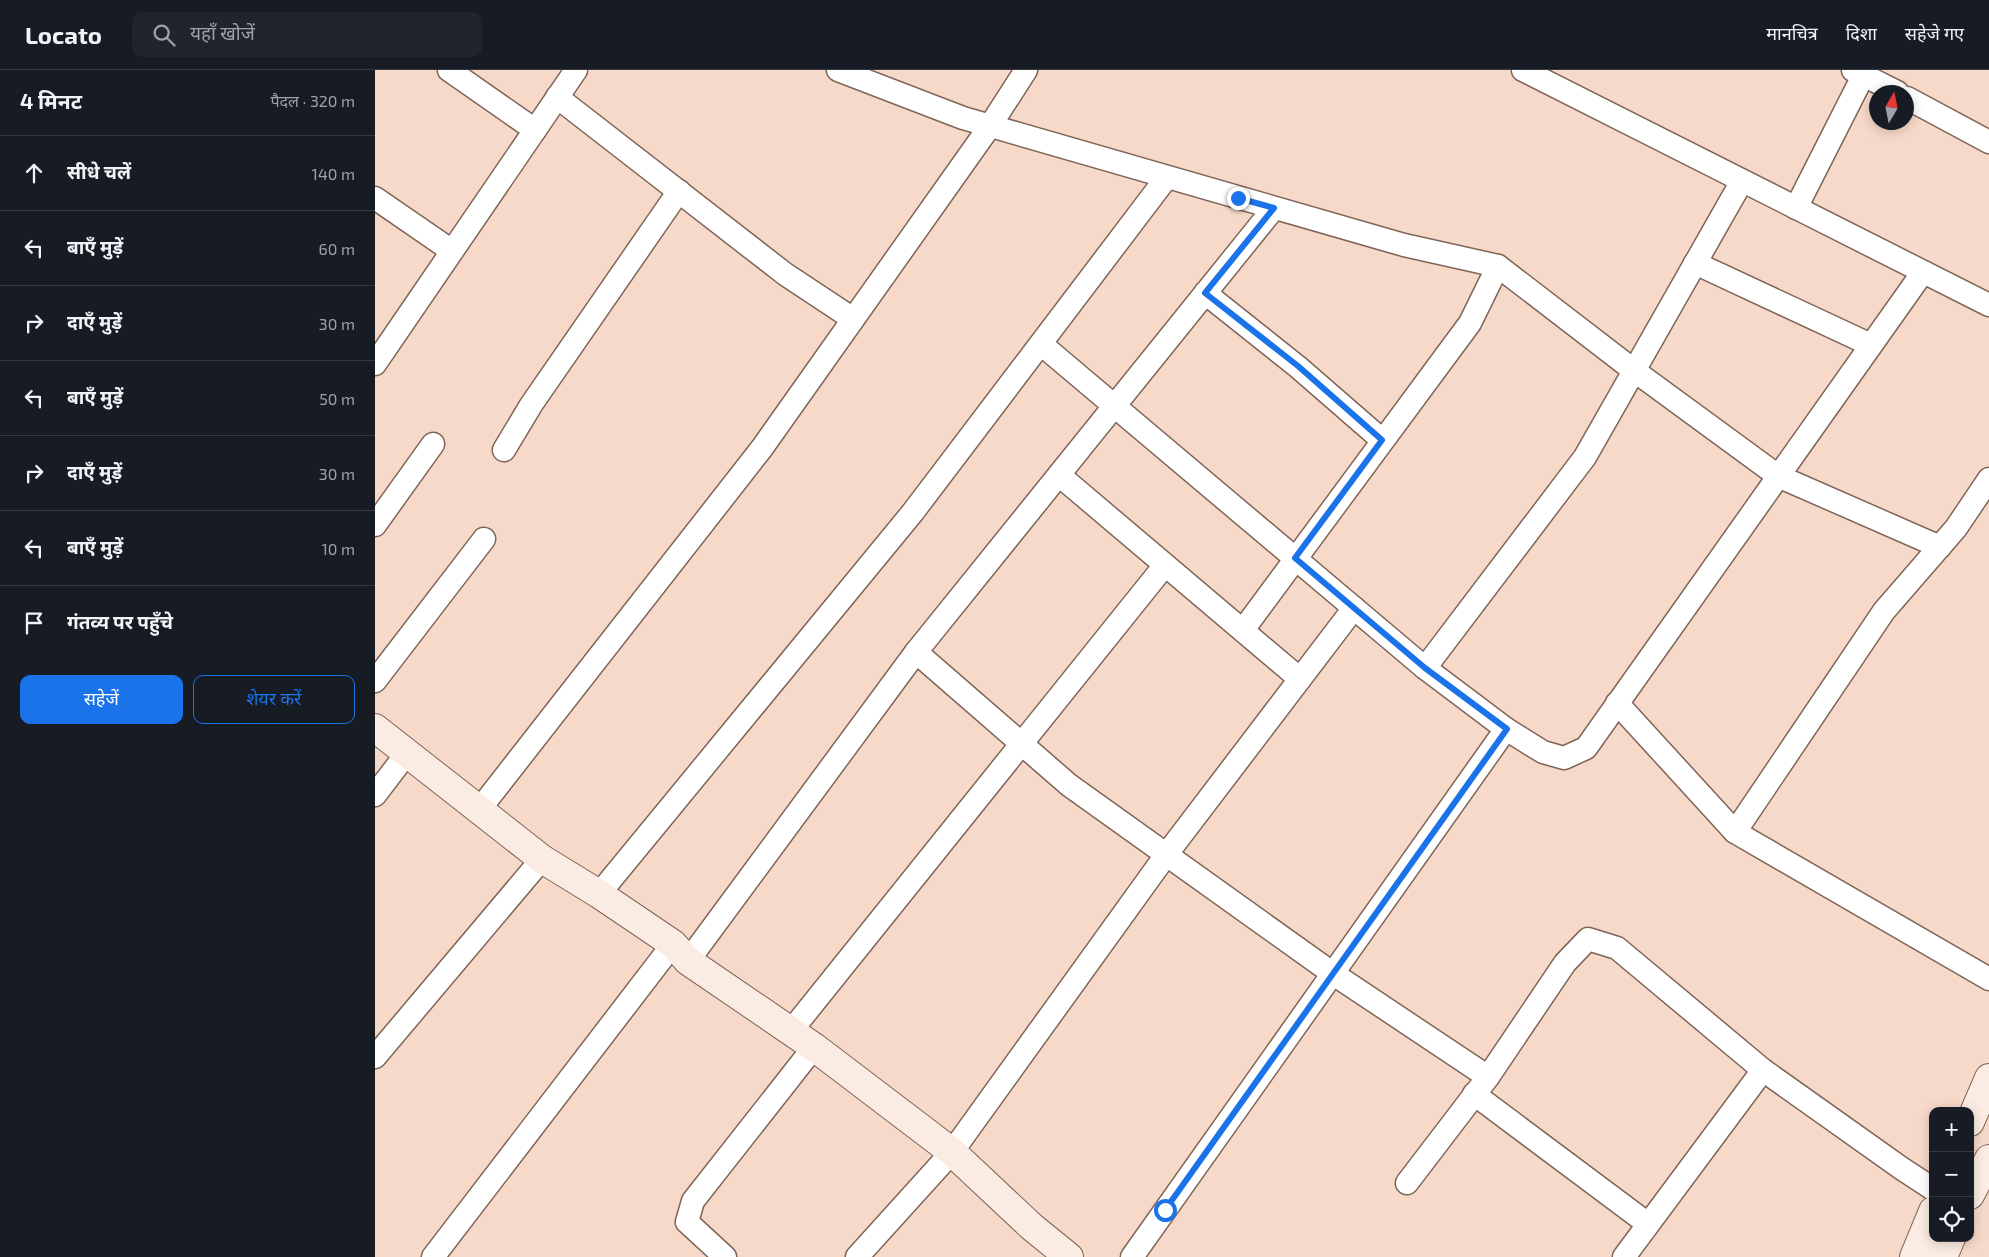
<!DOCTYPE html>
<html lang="hi">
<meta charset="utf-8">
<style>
:root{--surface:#171b24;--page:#20242c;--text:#f1f3f6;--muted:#9ea1a6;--line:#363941;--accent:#1a73e8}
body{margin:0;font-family:"Exo 2","Noto Sans Devanagari",sans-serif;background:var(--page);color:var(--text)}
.controls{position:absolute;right:15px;bottom:15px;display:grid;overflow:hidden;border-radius:10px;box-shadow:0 2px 12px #0003}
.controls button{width:45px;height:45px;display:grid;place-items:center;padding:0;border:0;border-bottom:1px solid var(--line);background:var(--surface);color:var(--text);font:25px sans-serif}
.compass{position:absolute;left:1494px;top:15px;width:45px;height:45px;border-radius:50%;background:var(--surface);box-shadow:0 2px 12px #0003;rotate:10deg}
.stop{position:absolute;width:15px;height:15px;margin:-11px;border:4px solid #1a73e8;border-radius:50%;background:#fff}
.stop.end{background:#1a73e8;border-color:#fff;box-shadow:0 1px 5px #0008}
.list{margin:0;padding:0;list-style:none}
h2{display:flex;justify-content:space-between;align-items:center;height:65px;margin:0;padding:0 20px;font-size:21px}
h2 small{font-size:16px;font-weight:400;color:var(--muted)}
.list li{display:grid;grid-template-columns:32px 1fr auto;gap:15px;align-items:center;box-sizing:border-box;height:75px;padding:0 20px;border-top:1px solid var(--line)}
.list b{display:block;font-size:19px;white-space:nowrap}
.list em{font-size:16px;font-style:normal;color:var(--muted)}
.actions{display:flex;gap:10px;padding:15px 20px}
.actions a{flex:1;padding:11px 0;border:1px solid var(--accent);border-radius:10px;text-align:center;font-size:18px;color:var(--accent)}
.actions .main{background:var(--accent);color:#fff}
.icon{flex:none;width:28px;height:28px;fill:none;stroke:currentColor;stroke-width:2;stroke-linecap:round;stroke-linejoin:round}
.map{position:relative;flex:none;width:1614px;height:1187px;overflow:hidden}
header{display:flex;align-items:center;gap:30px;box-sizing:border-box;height:70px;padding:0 25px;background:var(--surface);border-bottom:1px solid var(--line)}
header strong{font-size:24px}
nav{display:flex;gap:28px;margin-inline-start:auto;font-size:18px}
.search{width:350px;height:45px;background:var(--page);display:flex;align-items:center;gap:12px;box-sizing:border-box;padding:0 18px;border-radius:10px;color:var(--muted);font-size:19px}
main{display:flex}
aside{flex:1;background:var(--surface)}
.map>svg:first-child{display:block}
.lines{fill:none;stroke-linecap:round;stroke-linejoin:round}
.street-casing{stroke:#7f6557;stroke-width:25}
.secondary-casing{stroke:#7f6557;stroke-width:30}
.street{stroke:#fff;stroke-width:22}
.secondary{stroke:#faece2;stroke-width:28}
.route{stroke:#1a73e8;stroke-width:6}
</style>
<header>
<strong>Locato</strong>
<div class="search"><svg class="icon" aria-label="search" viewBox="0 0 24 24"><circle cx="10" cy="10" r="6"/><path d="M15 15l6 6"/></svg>यहाँ खोजें</div>
<nav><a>मानचित्र</a><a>दिशा</a><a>सहेजे गए</a></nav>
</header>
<main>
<aside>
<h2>4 मिनट<small>पैदल · 320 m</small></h2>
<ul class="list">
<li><svg class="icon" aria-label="ahead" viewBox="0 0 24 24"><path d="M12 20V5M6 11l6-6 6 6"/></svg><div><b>सीधे चलें</b></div><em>140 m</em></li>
<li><svg class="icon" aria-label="left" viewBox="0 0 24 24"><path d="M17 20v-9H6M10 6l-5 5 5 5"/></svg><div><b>बाएँ मुड़ें</b></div><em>60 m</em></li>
<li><svg class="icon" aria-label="right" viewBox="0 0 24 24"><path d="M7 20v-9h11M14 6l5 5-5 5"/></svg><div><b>दाएँ मुड़ें</b></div><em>30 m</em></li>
<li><svg class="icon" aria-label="left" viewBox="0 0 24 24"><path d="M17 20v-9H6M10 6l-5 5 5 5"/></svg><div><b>बाएँ मुड़ें</b></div><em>50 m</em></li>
<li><svg class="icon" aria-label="right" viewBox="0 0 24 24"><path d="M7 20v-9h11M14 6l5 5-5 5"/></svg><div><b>दाएँ मुड़ें</b></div><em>30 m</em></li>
<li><svg class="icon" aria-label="left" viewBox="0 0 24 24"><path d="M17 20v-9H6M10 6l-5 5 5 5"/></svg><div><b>बाएँ मुड़ें</b></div><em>10 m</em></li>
<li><svg class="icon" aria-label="arrive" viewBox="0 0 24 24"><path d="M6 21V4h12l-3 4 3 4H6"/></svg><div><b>गंतव्य पर पहुँचे</b></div></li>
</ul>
<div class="actions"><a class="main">सहेजें</a><a>शेयर करें</a></div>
</aside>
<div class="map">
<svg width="1614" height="1187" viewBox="0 0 1614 1187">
<rect width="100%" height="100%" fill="#f7d9c9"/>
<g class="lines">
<g class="street-casing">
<g id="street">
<polyline points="74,0 160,60"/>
<polyline points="463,0 588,48 1029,175 1123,196 1257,299 1403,406 1565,477"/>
<polyline points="1148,0 1614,235"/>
<polyline points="1478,0 1522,22"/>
<polyline points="182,27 410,204 478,249"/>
<polyline points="1532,28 1614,72"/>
<polyline points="0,128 77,181"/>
<polyline points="1421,138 1491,0"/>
<polyline points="1320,193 1496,275"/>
<polyline points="830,223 923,297 1007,370"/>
<polyline points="666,274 1050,598 1131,659 1168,682 1189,688 1211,678 1548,202"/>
<polyline points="0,294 201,0"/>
<polyline points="129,380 156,335 304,121"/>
<polyline points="684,405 925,609"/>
<polyline points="0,455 58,374"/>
<polyline points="868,560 1095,253 1123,196"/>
<polyline points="541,582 694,715 957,903 1113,1007"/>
<polyline points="1050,598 1210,387 1367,111"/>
<polyline points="0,611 109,469"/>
<polyline points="1242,633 1360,762 1614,909"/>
<polyline points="0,725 32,683"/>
<polyline points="104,740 387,378 615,56 651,0"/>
<polyline points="1360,762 1509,541 1581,458 1614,409"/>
<polyline points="224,824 538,442 792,107"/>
<polyline points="313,891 541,582 899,138"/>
<polyline points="416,961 790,495"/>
<polyline points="0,987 167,789"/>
<polyline points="1099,1024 1273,1154"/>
<polyline points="1032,1113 1113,1007 1190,893 1213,869 1242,878 1388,1000 1526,1098 1558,1119"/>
<polyline points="58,1187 298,874"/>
<polyline points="350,1187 312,1152 318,1131 439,977"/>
<polyline points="482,1187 577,1082 791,785 979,538"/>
<polyline points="757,1187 1131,659"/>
<polyline points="1249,1187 1388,1000"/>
</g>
</g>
<g class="secondary-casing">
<g id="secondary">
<polyline points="0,658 167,789 224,824 298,874 313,891 439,977 577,1082 657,1157 694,1187"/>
<polyline points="1595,1052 1614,1008"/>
<polyline points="1595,1125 1614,1089"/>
<polyline points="1539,1187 1558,1141"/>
<polyline points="1568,1187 1576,1168"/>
</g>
</g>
<use href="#street" class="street"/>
<use href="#secondary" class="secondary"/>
</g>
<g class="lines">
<polyline class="route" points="790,1140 1132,659 1050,598 920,488 1007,370 923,296 830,223 899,138 863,128"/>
</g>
</svg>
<div class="controls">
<button>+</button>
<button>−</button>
<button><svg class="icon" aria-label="locate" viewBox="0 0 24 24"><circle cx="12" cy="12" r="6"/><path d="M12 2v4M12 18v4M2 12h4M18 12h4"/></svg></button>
</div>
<svg class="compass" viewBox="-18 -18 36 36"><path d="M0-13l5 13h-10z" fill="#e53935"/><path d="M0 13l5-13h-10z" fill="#9ea1a6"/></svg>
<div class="stop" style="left:790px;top:1140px"></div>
<div class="stop end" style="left:863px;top:128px"></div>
</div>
</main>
